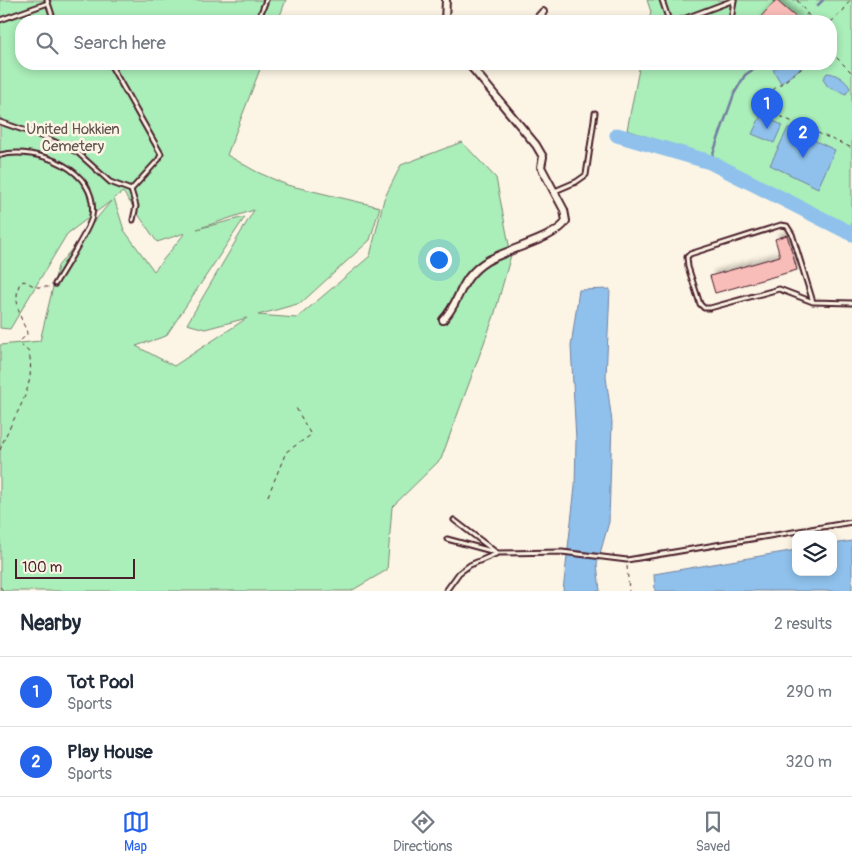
<!DOCTYPE html>
<style>
:root{--surface:#fff;--page:#f2f2f3;--text:#1f2937;--muted:#747a83;--line:#e0e1e3;--accent:#2563eb}
body{margin:0;font-family:Pangolin,sans-serif;background:var(--page);color:var(--text)}
.controls{position:absolute;right:15px;bottom:15px;display:grid;overflow:hidden;border-radius:10px;box-shadow:0 2px 8px #0003}
.controls button{width:45px;height:45px;display:grid;place-items:center;padding:0;border:0;border-bottom:1px solid var(--line);background:var(--surface);color:var(--text);font:25px sans-serif}
.scale{position:absolute;left:15px;bottom:12px;width:120px;box-sizing:border-box;padding-left:5px;border:2px solid #4a1f2b;border-top:0;font-size:14px;line-height:18px;white-space:nowrap;color:#4a1f2b;-webkit-text-stroke:4px #fcf5e5;paint-order:stroke}
.you{position:absolute;left:438px;top:259px;width:18px;height:18px;margin:-12px;border:4px solid #fff;border-radius:50%;background:#1a73e8;box-shadow:0 0 0 8px #1a73e833}
.badge{display:grid;place-items:center;width:32px;height:32px;border-radius:50%;background:var(--accent);color:#fff;font-size:16px;font-weight:700}
.pin{position:absolute;translate:-50% -41px;filter:drop-shadow(0 1px 2px #0008)}
.pin::after{content:'';position:absolute;top:26px;width:18px;height:15px;background:inherit;clip-path:polygon(0 0,100% 0,50% 100%)}
.list{margin:0;padding:0;list-style:none}
h2{display:flex;justify-content:space-between;align-items:center;height:65px;margin:0;padding:0 20px;font-size:21px}
h2 small{font-size:16px;font-weight:400;color:var(--muted)}
.list li{display:grid;grid-template-columns:32px 1fr auto;gap:15px;align-items:center;box-sizing:border-box;height:70px;padding:0 20px;border-top:1px solid var(--line)}
.list b{display:block;font-size:19px;white-space:nowrap}
.list p{margin:0;font-size:16px;white-space:nowrap;color:var(--muted)}
.list em{font-size:16px;font-style:normal;color:var(--muted)}
.icon{flex:none;width:28px;height:28px;fill:none;stroke:currentColor;stroke-width:2;stroke-linecap:round;stroke-linejoin:round}
.map{position:relative;flex:none;width:852px;height:591px;overflow:hidden}
.search{position:absolute;background:var(--surface);box-shadow:0 2px 8px #0003;left:15px;right:15px;top:15px;height:55px;display:flex;align-items:center;gap:12px;box-sizing:border-box;padding:0 18px;border-radius:20px;color:var(--muted);font-size:19px}
.sheet{height:205px;background:var(--surface)}
nav{display:flex;justify-content:space-around;align-items:center;box-sizing:border-box;height:70px;border-top:1px solid var(--line);background:var(--surface);font-size:14px;color:var(--muted)}
nav a{display:grid;justify-items:center;gap:2px}
nav .on{color:var(--accent)}
.map>svg:first-child{display:block}
.green{fill:#aaeeb9;stroke:#7a8672;fill-rule:evenodd}
.water{fill:#8fc1ec;stroke:#73809f}
.lines{fill:none;stroke-linecap:round;stroke-linejoin:round}
.stream{stroke:#73809f;stroke-width:2.5}
.river{stroke:#8fc1ec;stroke-width:15}
.building{fill:#f9bdb9;stroke:#4a1f2b;filter:url(#shadow)}
.service-casing{stroke:#4a1f2b;stroke-width:7}
.minor-casing{stroke:#4a1f2b;stroke-width:10}
.path{stroke:#4a1f2b;stroke-width:1;stroke-dasharray:4 4;stroke-linecap:butt}
.service{stroke:#fcf5e5;stroke-width:3}
.minor{stroke:#fcf5e5;stroke-width:6}
.labels{text-anchor:middle;dominant-baseline:central;stroke-width:5;stroke-linejoin:round;paint-order:stroke}
.park-label{font-size:15px;fill:#62534e;stroke:#fcf5e5}
</style>
<div class="map">
<svg width="852" height="591" viewBox="0 0 852 591">
<defs>
<filter id="shadow"><feDropShadow dx="4" dy="-4" stdDeviation="2.5" flood-color="#0004"/></filter>
</defs>
<rect width="100%" height="100%" fill="#fcf5e5"/>
<filter id="ink" filterUnits="userSpaceOnUse"><feTurbulence type="fractalNoise" baseFrequency=".02" numOctaves="2"/><feDisplacementMap in="SourceGraphic" scale="10" xChannelSelector="R" yChannelSelector="G"/><feConvolveMatrix kernelMatrix="1 2 1 2 8 2 1 2 1" color-interpolation-filters="sRGB"/></filter>
<g filter="url(#ink)">
<g class="green">
<path d="M0,0H286L278,21H21V64H262L227,155L257,172L287,185L380,207L370,240L301,303L258,315L297,318L370,256L384,199L401,165L462,142L496,178L511,255L494,316L441,459L392,507L387,570L351,591H0V345L40,341L58,266L111,201L67,234L10,329L0,328ZM123,192L157,242L185,233L154,271L124,230L114,198ZM254,210L187,324L205,329L247,318L174,366L136,346L166,336L245,217L197,229Z"/>
<polygon points="647,0 852,0 852,228 719,160 627,130 640,64 831,64 831,21 649,21 651,12"/>
</g>
<g class="water">
<polygon points="782,64 804,64 805,65 781,83 773,70"/>
<path d="M827,73C835,73 846,80 850,88L846,94L828,87L823,79Z"/>
<polygon points="761,115 782,125 774,143 752,134"/>
<polygon points="788,128 835,150 818,188 770,165"/>
<polygon points="610,289 606,377 612,422 609,522 597,564 600,591 563,591 575,487 576,440 571,346 579,290"/>
<polygon points="852,541 852,591 655,591 654,574 796,550 796,572 833,572 833,544"/>
</g>
<g class="lines">
<g class="stream">
<polyline points="817,6 823,0"/>
<polyline points="710,162 734,94 745,75 761,64"/>
</g>
<polyline class="river" points="617,135 710,162 852,234"/>
</g>
<g class="building">
<polygon points="776,0 800,21 757,21"/>
<polygon points="787,235 797,270 715,293 710,276 780,256 775,239"/>
</g>
<g class="lines">
<g class="service-casing">
<g id="service">
<polyline points="47,0 54,21"/>
<polyline points="662,0 669,21"/>
<polyline points="0,20 48,3"/>
<polyline points="258,21 266,0"/>
<polyline points="678,21 734,0"/>
<polyline points="731,21 734,0"/>
<polyline points="110,64 161,154 159,159 131,190"/>
<polyline points="0,122 44,137 77,152 110,182 131,190 136,206 133,220"/>
<path d="M0,155C37,146 99,169 92,216C91,227 62,272 55,284"/>
<polyline points="555,191 576,182 586,175 595,113"/>
<polyline points="813,302 792,234 787,226 781,225 690,254 687,257 688,267 700,304 704,308 710,308 779,289 813,302 852,303"/>
<polyline points="454,520 497,553"/>
<polyline points="447,539 495,552"/>
<polyline points="446,591 459,573 470,565 498,553 562,552 627,560 852,522"/>
</g>
</g>
<g class="minor-casing">
<g id="minor">
<polyline points="445,21 446,0"/>
<polyline points="535,21 543,12"/>
<polyline points="472,68 490,64"/>
<path d="M443,320C462,300 458,279 487,261C505,250 557,238 566,221L564,210L541,167L543,157L536,145L469,64"/>
</g>
</g>
<g class="path">
<polyline points="797,0 813,21"/>
<polyline points="800,21 807,14"/>
<polyline points="831,22 843,11 850,0"/>
<polyline points="831,52 852,73"/>
<polyline points="808,64 770,92 768,111 852,148"/>
<path d="M0,450C12,415 37,392 29,352L21,345V340L27,335C27,330 25,328 23,323C18,312 14,295 20,283L24,281L36,287H50"/>
<polyline points="268,496 286,452 311,435 295,406"/>
<polyline points="627,566 629,591"/>
<polyline points="0,587 4,591"/>
</g>
<use href="#service" class="service"/>
<use href="#minor" class="minor"/>
</g>
</g>
<g class="labels">
<g class="park-label">
<text x="73" y="129">United Hokkien<tspan x="73" dy="17">Cemetery</tspan></text>
</g>
</g>
</svg>
<div class="controls">
<button><svg class="icon" aria-label="layers" viewBox="0 0 24 24"><path d="M12 4l9 5-9 5-9-5zM3 14l9 5 9-5"/></svg></button>
</div>
<div class="scale">100 m</div>
<div class="you"></div>
<div class="pin badge" style="left:767px;top:129px">1</div>
<div class="pin badge" style="left:803px;top:158px">2</div>
<div class="search"><svg class="icon" aria-label="search" viewBox="0 0 24 24"><circle cx="10" cy="10" r="6"/><path d="M15 15l6 6"/></svg>Search here</div>
</div>
<section class="sheet">
<h2>Nearby<small>2 results</small></h2>
<ul class="list">
<li><span class="badge">1</span><div><b>Tot Pool</b><p>Sports</p></div><em>290 m</em></li>
<li><span class="badge">2</span><div><b>Play House</b><p>Sports</p></div><em>320 m</em></li>
</ul>
</section>
<nav>
<a class="on"><svg class="icon" aria-label="map" viewBox="0 0 24 24"><path d="M3 6l6-2 6 2 6-2v14l-6 2-6-2-6 2zM9 4v14M15 6v14"/></svg>Map</a>
<a><svg class="icon" aria-label="directions" viewBox="0 0 24 24"><path d="M12 3l9 9-9 9-9-9zM9 14v-3h6M13 9l2 2-2 2"/></svg>Directions</a>
<a><svg class="icon" aria-label="saved" viewBox="0 0 24 24"><path d="M7 4h10v16l-5-4-5 4z"/></svg>Saved</a>
</nav>
